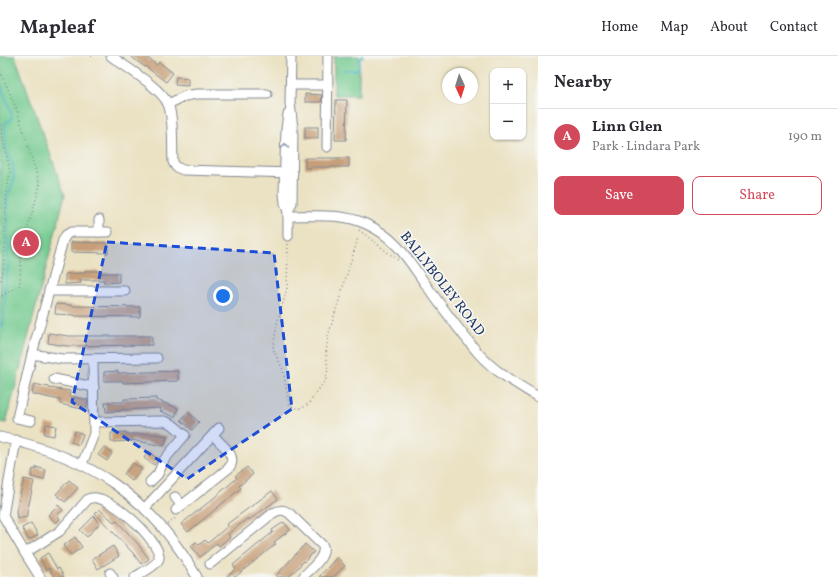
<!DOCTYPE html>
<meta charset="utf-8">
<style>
:root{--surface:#fff;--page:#f7f7f7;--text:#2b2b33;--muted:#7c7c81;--line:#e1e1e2;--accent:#d1495b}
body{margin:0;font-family:Vollkorn,serif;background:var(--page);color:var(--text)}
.controls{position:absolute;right:12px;top:12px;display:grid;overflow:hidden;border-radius:8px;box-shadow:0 1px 3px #0004}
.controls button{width:36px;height:36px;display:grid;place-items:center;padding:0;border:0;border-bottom:1px solid var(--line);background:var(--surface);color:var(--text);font:20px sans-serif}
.compass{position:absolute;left:442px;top:12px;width:36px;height:36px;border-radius:50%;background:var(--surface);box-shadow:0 1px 3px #0004;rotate:176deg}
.you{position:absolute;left:223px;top:240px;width:14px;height:14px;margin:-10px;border:3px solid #fff;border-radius:50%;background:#1a73e8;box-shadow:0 0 0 6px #1a73e833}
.badge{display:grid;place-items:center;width:26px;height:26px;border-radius:50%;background:var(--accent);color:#fff;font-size:13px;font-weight:700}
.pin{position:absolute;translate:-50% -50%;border:2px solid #fff;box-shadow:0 1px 4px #0006}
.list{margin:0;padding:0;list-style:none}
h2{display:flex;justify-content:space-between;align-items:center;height:52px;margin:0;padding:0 16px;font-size:17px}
h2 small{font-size:13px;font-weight:400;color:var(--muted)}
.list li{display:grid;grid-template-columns:26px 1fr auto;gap:12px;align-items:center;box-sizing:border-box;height:56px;padding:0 16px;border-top:1px solid var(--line)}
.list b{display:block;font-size:15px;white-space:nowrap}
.list p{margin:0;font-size:13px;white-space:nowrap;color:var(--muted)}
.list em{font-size:13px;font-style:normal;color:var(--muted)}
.actions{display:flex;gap:8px;padding:12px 16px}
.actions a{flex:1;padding:9px 0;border:1px solid var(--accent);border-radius:8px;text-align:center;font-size:14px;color:var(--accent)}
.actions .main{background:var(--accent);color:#fff}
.map{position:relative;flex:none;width:538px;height:521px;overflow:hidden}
header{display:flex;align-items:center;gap:24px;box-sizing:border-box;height:56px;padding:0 20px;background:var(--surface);border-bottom:1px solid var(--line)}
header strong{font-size:19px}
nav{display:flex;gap:22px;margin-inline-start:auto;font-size:14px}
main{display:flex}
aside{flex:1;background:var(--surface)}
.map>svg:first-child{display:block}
.green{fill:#75cb90;stroke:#487d77}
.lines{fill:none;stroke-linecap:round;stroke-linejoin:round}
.stream{stroke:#44b3bf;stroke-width:2}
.building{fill:#c69f79}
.minor-casing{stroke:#838890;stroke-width:11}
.path{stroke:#838890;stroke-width:1.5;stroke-dasharray:1 3;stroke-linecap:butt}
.minor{stroke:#fff;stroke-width:9}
.oneway{stroke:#8d97ae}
.marked{fill:#1d4ed8;fill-opacity:0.2;stroke:#1d4ed8;stroke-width:3;stroke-dasharray:8 5;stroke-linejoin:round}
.labels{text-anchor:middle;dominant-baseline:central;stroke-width:3.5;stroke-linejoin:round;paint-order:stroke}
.street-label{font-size:14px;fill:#1b2f5e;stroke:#f6f6f2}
</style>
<header>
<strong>Mapleaf</strong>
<nav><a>Home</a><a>Map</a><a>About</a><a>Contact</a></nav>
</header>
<main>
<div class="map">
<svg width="538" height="521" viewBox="0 0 538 521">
<rect width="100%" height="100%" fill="#f6f6f2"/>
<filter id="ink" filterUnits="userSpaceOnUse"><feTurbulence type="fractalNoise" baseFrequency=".025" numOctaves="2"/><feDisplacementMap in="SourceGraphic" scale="8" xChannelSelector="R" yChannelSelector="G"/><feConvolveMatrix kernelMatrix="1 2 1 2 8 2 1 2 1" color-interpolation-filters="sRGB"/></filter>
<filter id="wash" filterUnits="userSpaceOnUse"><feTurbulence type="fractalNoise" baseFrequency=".012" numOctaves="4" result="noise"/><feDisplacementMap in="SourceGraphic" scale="16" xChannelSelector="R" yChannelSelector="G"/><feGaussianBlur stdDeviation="0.9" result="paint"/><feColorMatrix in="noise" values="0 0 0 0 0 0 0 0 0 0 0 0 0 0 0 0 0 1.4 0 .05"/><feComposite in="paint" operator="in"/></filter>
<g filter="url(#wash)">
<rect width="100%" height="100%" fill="#ebe2c3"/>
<g class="green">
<polygon points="0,0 15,0 65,139 6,367 0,366"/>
<polygon points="359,0 359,39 334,39 334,1"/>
</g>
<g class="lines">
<g class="stream">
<polyline points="343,14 358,14 360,3 363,0"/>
<polyline points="0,26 12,61 10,65 5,67 6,94 13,109 14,124 7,142 8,212 5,231 4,261 0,276"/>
</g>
</g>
<g id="blocks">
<g class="building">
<polygon points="130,0 145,0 157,9 159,6 173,17 166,26 145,10 145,11"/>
<polygon points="176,21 188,22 188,30 175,29"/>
<polygon points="305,38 322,39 321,46 305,46"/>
<polygon points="336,44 347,44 346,84 335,84"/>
<rect x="305" y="71" width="13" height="11"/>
<polygon points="305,102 349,102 349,111 311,111 311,112 305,112"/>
<polygon points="71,186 108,187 108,197 71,196"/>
<polygon points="84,215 99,215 99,217 119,217 119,226 104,227 104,224 80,224 81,227 65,228 65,218 84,217"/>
<polygon points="56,248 71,249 71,250 140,251 140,261 75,260 75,259 55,258"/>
<polygon points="49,277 68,280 152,280 152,289 67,290 48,287"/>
<polygon points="118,315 118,317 178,315 178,325 123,327 123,325 104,325 104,316"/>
<polygon points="34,328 49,331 49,332 70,335 69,340 88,344 86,354 60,348 60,344 32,338"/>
<polygon points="156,342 156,344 178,352 175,361 160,355 161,352 121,354 121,355 106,356 105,346 124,346 124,343"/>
<polygon points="188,356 199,366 192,374 181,364"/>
<polygon points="46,368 56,370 54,380 44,378"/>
<polygon points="75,375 83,378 79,389 71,386"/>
<polygon points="126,376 126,378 155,378 167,380 164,390 131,384 132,385 111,386 111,377"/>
<polygon points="104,391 112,397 107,405 98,399"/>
<polygon points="148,396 158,403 154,409 144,402"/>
<polygon points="133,407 142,413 132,425 124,418"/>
<polygon points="36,411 46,414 44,424 31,421 33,413 36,414"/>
<polygon points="247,411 253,418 239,430 241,432 188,476 181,468 209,446 237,422 235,420"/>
<polygon points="24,423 34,425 27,457 27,461 17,463 16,455"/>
<polygon points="69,424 78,432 65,446 56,438"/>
<polygon points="272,435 278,443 249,464 248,462 228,478 230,481 219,490 217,487 200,501 191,490 196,486 199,489 205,484 208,487 228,470 227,468"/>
<polygon points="58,449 63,454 57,459 60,463 56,467 48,459"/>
<polygon points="99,453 114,466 116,464 138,488 149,503 141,508 133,497 95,457"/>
<polygon points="94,460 99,468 87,481 80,474"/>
<polygon points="284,466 290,474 274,486 276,488 235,521 226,521 236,513 233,509 273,476 272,474"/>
<polygon points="31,467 38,479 29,484 22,472"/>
<polygon points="75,481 82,491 71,499 63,490"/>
<polygon points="305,488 314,496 304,506 304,505 289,521 275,521"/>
<polygon points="113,490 119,500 98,513 92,503"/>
<polygon points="48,497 57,513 59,512 64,521 54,521 49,512 46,514 40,502"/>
<polygon points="337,501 345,510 333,521 319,521"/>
</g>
</g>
</g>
<g filter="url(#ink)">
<use href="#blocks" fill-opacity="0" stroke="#838890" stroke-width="1"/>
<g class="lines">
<g class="minor-casing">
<g id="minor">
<path d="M111,0C126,11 161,32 168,48C174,63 172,89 173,106L176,111L183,114L293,117"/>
<polyline points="291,29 328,29"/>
<polyline points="168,48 185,40 197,38 267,38"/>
<polyline points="327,91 328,0"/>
<polyline points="288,156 292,147 293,73 290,47 291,0"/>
<path d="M288,160C315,160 342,157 366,168C398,182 410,207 429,233C445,255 461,277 479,298C495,316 517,328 538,341"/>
<polyline points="99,176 99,164"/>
<polyline points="288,180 288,156 285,147 284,137 286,73 288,58"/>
<polyline points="49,235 125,235"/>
<polyline points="32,298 62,303 157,302"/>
<polyline points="54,323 94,331"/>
<polyline points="31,365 17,362 32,298 63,184 66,179 71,176 108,176"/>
<polyline points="95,366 164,365 172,368 185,379 164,404 158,418 150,426"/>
<path d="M0,381C90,401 150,440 197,521"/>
<polyline points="16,384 3,460 25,497 40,521"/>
<polyline points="82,408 94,378 93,303"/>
<polyline points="175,441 181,449"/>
<polyline points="145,452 219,372"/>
<path d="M176,454L229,412C239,399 220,388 213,379"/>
<path d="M25,497L60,475L88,443C107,433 162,487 159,502C158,509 141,517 135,521"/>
<path d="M210,508L273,457C279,454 283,453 289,457L323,490C326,502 310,513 303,521"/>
<polyline points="110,517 113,521"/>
</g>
</g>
<g class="path">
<polyline points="91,0 93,0"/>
<polyline points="0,15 17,54 40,129 21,196 20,229 0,241"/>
<polyline points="0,69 10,115 6,142 4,211 0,228"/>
<polyline points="359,174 399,205"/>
<polyline points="288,188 287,232 277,268 273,293 283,314 289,347 294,352 299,352 305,351 310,346 326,323 328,313 326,298 328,280 358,182"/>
<polyline points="168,468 176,462"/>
</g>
<use href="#minor" class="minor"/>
</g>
<defs><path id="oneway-chevron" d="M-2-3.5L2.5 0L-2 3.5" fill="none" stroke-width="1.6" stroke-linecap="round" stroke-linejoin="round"/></defs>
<use class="oneway" href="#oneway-chevron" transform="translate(285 90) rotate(-89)"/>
</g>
<path class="marked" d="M107,186L274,197L292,353L187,423L72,346Z"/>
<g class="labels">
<g class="street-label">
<text transform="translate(442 228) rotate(52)">BALLYBOLEY ROAD</text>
</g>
</g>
</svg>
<div class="controls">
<button>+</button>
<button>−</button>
</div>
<svg class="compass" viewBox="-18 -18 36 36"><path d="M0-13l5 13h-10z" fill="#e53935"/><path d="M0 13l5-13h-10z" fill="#7c7c81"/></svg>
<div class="you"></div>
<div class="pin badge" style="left:26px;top:187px">A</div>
</div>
<aside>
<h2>Nearby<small></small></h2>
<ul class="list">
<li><span class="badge">A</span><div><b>Linn Glen</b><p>Park · Lindara Park</p></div><em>190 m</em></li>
</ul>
<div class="actions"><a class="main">Save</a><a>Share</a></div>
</aside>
</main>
